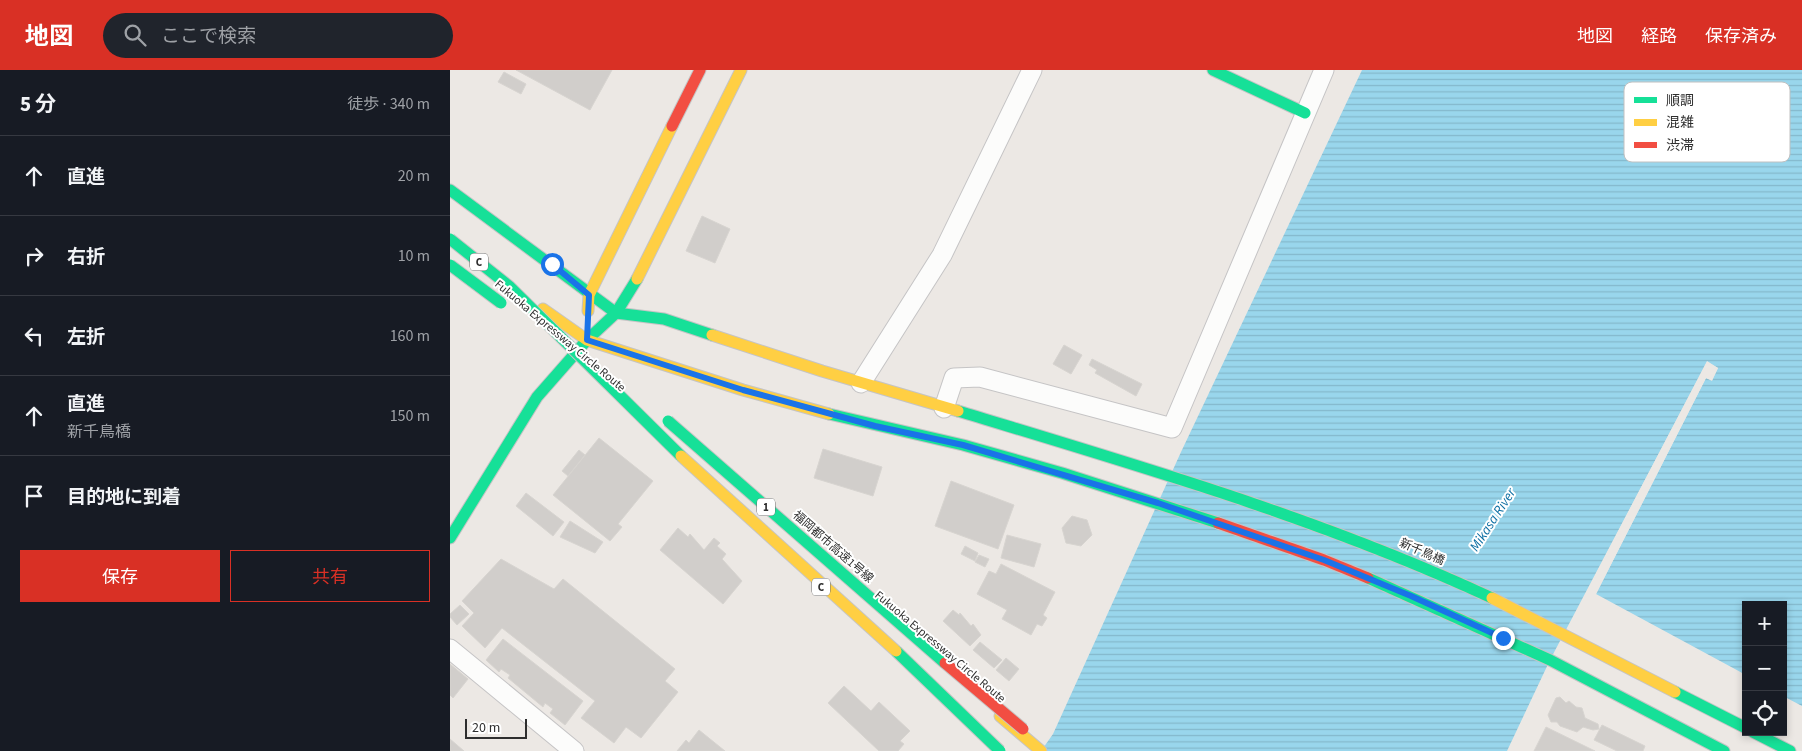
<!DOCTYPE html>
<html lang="ja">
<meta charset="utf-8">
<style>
:root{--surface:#171b24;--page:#20242c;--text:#f1f3f6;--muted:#9ea1a6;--line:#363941;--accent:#d93025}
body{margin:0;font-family:"Source Sans 3","Noto Sans JP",sans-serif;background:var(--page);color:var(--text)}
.controls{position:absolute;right:15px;bottom:15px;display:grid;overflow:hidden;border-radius:0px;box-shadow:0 2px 8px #0003}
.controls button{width:45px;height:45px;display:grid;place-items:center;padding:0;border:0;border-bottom:1px solid var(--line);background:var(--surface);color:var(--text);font:25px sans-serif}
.scale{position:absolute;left:15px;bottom:12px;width:62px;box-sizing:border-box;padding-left:5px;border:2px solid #2e2e2e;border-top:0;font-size:14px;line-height:18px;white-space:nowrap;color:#2e2e2e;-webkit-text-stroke:4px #fff;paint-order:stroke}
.stop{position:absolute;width:15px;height:15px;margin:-11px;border:4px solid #1a73e8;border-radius:50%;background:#fff}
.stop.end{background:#1a73e8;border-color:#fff;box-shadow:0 1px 5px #0008}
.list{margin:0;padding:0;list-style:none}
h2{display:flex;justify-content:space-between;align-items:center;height:65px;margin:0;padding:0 20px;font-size:21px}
h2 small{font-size:16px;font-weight:400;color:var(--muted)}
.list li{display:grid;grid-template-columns:32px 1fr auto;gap:15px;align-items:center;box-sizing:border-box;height:80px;padding:0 20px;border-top:1px solid var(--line)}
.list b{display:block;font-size:19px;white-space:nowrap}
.list p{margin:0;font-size:16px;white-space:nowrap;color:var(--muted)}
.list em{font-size:16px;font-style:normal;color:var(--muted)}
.actions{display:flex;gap:10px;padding:15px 20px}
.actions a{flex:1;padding:11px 0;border:1px solid var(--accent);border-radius:0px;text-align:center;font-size:18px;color:var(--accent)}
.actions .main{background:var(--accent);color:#fff}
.icon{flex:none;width:28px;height:28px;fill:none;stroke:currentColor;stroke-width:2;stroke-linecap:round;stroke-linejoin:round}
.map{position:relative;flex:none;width:1352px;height:681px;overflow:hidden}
header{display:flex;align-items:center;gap:30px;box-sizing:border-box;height:70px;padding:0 25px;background:var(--accent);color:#fff}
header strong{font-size:24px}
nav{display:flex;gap:28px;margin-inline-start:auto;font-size:18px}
.search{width:350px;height:45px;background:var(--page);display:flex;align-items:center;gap:12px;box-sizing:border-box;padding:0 18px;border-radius:28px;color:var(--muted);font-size:19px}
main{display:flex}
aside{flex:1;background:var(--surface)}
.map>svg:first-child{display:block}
.water{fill:url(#water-rules)}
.pier{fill:#ece8e4}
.building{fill:#d1cecb;stroke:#d7d4d0}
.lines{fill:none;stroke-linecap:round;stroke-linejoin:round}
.street-casing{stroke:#c5c4c5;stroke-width:21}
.fast-casing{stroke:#c5c4c5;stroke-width:13}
.slow-casing{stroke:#c5c4c5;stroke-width:13}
.jam-casing{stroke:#c5c4c5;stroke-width:13}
.street{stroke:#fcfcfb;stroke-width:19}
.fast{stroke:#16e098;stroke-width:11}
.slow{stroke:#ffcf43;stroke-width:11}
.jam{stroke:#f24e42;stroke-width:11}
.fast-bridge-casing{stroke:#c6c5c4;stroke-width:13;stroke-linecap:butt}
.slow-bridge-casing{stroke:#c6c5c4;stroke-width:13;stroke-linecap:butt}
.jam-bridge-casing{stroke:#c6c5c4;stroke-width:13;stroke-linecap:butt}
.fast-bridge{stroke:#16e098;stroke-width:11}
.slow-bridge{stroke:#ffcf43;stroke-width:11}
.jam-bridge{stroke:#f24e42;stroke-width:11}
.route{stroke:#1a73e8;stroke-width:6}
.labels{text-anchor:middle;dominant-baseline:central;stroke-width:4;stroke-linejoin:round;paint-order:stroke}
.shield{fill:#fff;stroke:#6d6d6d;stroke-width:1}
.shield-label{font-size:11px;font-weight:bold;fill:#2e2e2e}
.street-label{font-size:12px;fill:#2e2e2e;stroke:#fff}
.water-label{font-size:14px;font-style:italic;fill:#0d6fa3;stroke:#fff}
.key{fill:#fff;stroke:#c0c0c0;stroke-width:1}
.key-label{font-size:14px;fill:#2e2e2e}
</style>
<header>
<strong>地図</strong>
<div class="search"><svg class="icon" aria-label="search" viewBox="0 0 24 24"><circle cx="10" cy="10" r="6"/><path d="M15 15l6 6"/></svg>ここで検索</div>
<nav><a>地図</a><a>経路</a><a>保存済み</a></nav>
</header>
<main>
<aside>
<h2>5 分<small>徒歩 · 340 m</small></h2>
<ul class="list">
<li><svg class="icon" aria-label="ahead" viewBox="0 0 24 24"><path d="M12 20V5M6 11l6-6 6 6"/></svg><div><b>直進</b></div><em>20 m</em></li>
<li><svg class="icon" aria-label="right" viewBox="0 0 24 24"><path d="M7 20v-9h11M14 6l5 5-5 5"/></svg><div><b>右折</b></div><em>10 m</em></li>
<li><svg class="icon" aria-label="left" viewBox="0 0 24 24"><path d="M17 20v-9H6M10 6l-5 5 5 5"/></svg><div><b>左折</b></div><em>160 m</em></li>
<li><svg class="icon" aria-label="ahead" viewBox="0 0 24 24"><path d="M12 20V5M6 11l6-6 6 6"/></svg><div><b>直進</b><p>新千鳥橋</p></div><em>150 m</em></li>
<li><svg class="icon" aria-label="arrive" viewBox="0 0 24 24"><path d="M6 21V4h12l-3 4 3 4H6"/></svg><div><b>目的地に到着</b></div></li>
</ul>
<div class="actions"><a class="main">保存</a><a>共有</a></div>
</aside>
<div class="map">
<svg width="1352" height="681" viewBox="0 0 1352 681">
<defs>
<pattern id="water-rules" width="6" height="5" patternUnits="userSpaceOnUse" patternTransform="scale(1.25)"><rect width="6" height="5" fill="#99d6ec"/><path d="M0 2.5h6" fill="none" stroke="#84b8cb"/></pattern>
</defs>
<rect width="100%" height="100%" fill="#ece8e4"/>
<polygon class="water" points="912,0 1352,0 1352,636 1333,626 1333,535 1296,535 1296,605 1146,524 1256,308 1262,310 1268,298 1257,292 1100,590 1057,681 591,681 603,664 731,382"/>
<polygon class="pier" points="1257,291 1268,298 1262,311 1256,308 1146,524 1144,523 1254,307 1261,307 1265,299 1258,295 1151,499 1139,521 1137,521"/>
<g class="building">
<polygon points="66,0 162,0 140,40"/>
<polygon points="54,2 76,14 71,24 48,12"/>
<polygon points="252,146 280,159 265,193 236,181"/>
<polygon points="614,275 632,285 621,304 603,294"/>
<polygon points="642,289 692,314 686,326 645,303 647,300 639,295"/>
<polygon points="149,368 203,411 168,454 172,457 160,471 103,425"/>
<polygon points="373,379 432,397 423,426 364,408"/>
<polygon points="129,380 135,385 118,406 112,401"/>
<polygon points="501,411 564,435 548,479 485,456"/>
<polygon points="76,423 114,452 103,466 66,436"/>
<polygon points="622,446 637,450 642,465 631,476 616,473 612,458"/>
<polygon points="120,451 153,472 145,483 110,467"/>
<polygon points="228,458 238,467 240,464 254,480 264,468 270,473 267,476 276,484 272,489 292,511 273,534 210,480"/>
<polygon points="557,465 591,474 584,497 551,488"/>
<polygon points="515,476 528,483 525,491 511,484"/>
<polygon points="529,485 539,489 535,497 525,492"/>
<polygon points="51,489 104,519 113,509 225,599 215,611 228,622 191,668 176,657 164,673 131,648 145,631 52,558 35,578 12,556 24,543 12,531"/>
<polygon points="551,494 605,522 593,545 597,548 592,556 587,554 581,565 552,549 557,540 527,524 539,501 546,504"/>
<polygon points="10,535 19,544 7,555 0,547 0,544"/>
<polygon points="503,540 509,545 510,543 521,556 523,554 531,565 520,576 493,551"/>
<polygon points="53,569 133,631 115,655 100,643 103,639 95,633 93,637 58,608 60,605 51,599 49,602 36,590"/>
<polygon points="530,572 552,590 544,598 523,580"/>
<polygon points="556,588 569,599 559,611 546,600"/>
<polygon points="0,594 18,609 3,628 0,625"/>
<polygon points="394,616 421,641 429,632 460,661 450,671 454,674 448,681 429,681 378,633"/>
<polygon points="1110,627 1116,633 1119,631 1126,637 1132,638 1135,648 1148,654 1149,659 1143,660 1133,657 1127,662 1110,656 1107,652 1101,652 1098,645 1106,628"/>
<polygon points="1152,655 1195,676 1193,681 1167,681 1144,670"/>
<polygon points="1096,657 1145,681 1084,681"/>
<polygon points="249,660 275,681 227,681 236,670 239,673"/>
<polygon points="0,669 14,681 0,681"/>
</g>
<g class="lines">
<g class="street-casing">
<g id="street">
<polyline points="411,313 492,185 582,0"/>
<polyline points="494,338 504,308 530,307 722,358 874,0"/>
<polyline points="0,579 124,681"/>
</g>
</g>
<g class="fast-casing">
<g id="fast">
<polyline points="763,0 855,43"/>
<polyline points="0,120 166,243 214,249 262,265"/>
<path d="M508,341C689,396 870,448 1042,528"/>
<polyline points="379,344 513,375 612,403 768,453"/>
<polyline points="0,468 87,327 137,270 166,243 187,209"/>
<polyline points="918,508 1100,590 1274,681"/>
<polyline points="1225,622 1296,658"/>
<polyline points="1303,662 1340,681"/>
</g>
</g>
<g class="slow-casing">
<g id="slow">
<polyline points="187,209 291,0"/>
<polyline points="93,239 137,270 293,320 379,344"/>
<polyline points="138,241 139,225 222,56"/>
<polyline points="262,265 372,301 508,341"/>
<polyline points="1042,528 1225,622"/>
<polyline points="550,646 591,681"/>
</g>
</g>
<g class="jam-casing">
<g id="jam">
<polyline points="222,56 250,0"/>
<polyline points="768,453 874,490 918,508"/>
</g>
</g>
<use href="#street" class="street"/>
<use href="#fast" class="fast"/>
<use href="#slow" class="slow"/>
<use href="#jam" class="jam"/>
<g class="fast-bridge-casing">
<g id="fast-bridge">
<polyline points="0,169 59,216 231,386"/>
<polyline points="0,195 51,233"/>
<polyline points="218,351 495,593"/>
<polyline points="446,581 550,681"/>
</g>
</g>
<g class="slow-bridge-casing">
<polyline id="slow-bridge" points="231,386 446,581"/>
</g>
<g class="jam-bridge-casing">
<polyline id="jam-bridge" points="495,593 573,659"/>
</g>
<use href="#fast-bridge" class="fast-bridge"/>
<use href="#slow-bridge" class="slow-bridge"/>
<use href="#jam-bridge" class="jam-bridge"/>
</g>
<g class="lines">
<polyline class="route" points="102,194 139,225 137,270 293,320 425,356 513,375 708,433 874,490 961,526 1053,568"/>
</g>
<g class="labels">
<g class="shield">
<rect x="20" y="183.5" width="18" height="17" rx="4"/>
<rect x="307" y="428.5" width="18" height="17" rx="4"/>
<rect x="362" y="508.5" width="18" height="17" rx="4"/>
</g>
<g class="shield-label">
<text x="29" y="192">C</text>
<text x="316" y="437">1</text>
<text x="371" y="517">C</text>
</g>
<g class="street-label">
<text transform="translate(110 266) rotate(40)">Fukuoka Expressway Circle Route</text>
<text transform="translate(383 477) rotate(41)">福岡都市高速1号線</text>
<text transform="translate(972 482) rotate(24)">新千鳥橋</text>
<text transform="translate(490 577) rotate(40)">Fukuoka Expressway Circle Route</text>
</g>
<g class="water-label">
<text transform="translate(1043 450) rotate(-57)">Mikasa River</text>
</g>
</g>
<rect x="1174" y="12" width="166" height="80" rx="8" class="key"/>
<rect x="1184" y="27" width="23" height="6" fill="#16e098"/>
<rect x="1184" y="49" width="23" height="7" fill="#ffcf43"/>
<rect x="1184" y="72" width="23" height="6" fill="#f24e42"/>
<g class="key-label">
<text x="1216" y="35">順調</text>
<text x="1216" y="57">混雑</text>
<text x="1216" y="80">渋滞</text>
</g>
</svg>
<div class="controls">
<button>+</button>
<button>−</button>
<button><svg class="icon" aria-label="locate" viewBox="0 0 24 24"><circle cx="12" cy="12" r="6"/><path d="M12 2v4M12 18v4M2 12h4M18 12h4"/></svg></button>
</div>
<div class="scale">20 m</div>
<div class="stop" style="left:102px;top:194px"></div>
<div class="stop end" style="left:1053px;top:568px"></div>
</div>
</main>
